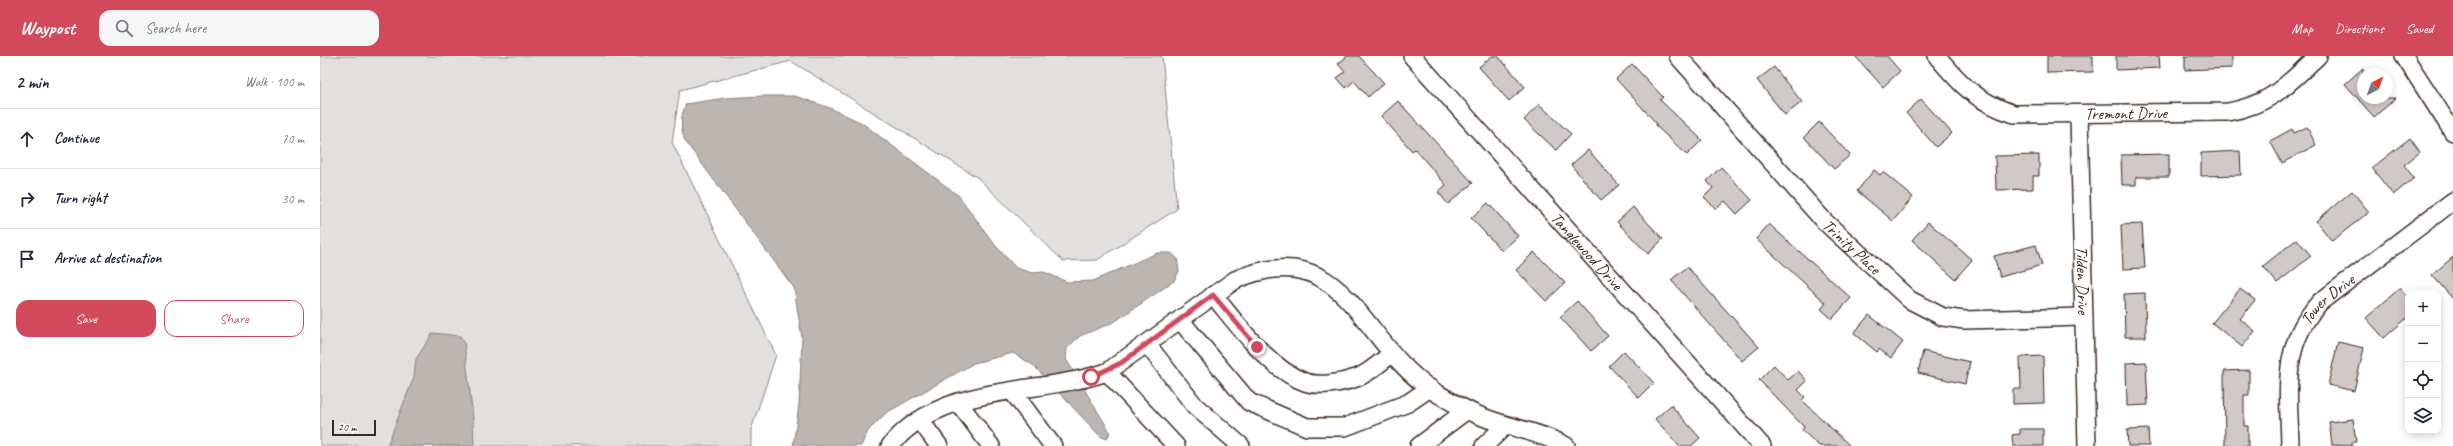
<!DOCTYPE html>
<meta charset="utf-8">
<style>
:root{--surface:#fff;--page:#f6f6f7;--text:#1f2937;--muted:#747a83;--line:#e0e1e3;--accent:#d1495b}
body{margin:0;font-family:Caveat,sans-serif;background:var(--page);color:var(--text)}
.controls{position:absolute;right:12px;bottom:12px;display:grid;overflow:hidden;border-radius:8px;box-shadow:0 2px 10px #0003}
.controls button{width:36px;height:36px;display:grid;place-items:center;padding:0;border:0;border-bottom:1px solid var(--line);background:var(--surface);color:var(--text);font:20px sans-serif}
.compass{position:absolute;left:2037px;top:12px;width:36px;height:36px;border-radius:50%;background:var(--surface);box-shadow:0 2px 10px #0003;rotate:41deg}
.scale{position:absolute;left:12px;bottom:10px;width:44px;box-sizing:border-box;padding-left:4px;border:2px solid #3b2a1e;border-top:0;font-size:11px;line-height:14px;white-space:nowrap;color:#3b2a1e;-webkit-text-stroke:3px #fff;paint-order:stroke}
.stop{position:absolute;width:12px;height:12px;margin:-9px;border:3px solid #d1495b;border-radius:50%;background:#fff}
.stop.end{background:#d1495b;border-color:#fff;box-shadow:0 1px 4px #0008}
.list{margin:0;padding:0;list-style:none}
h2{display:flex;justify-content:space-between;align-items:center;height:52px;margin:0;padding:0 16px;font-size:17px}
h2 small{font-size:13px;font-weight:400;color:var(--muted)}
.list li{display:grid;grid-template-columns:26px 1fr auto;gap:12px;align-items:center;box-sizing:border-box;height:60px;padding:0 16px;border-top:1px solid var(--line)}
.list b{display:block;font-size:15px;white-space:nowrap}
.list em{font-size:13px;font-style:normal;color:var(--muted)}
.actions{display:flex;gap:8px;padding:12px 16px}
.actions a{flex:1;padding:9px 0;border:1px solid var(--accent);border-radius:12px;text-align:center;font-size:14px;color:var(--accent)}
.actions .main{background:var(--accent);color:#fff}
.icon{flex:none;width:22px;height:22px;fill:none;stroke:currentColor;stroke-width:2;stroke-linecap:round;stroke-linejoin:round}
.map{position:relative;flex:none;width:2133px;height:390px;overflow:hidden}
header{display:flex;align-items:center;gap:24px;box-sizing:border-box;height:56px;padding:0 20px;background:var(--accent);color:#fff}
header strong{font-size:19px}
nav{display:flex;gap:22px;margin-inline-start:auto;font-size:14px}
.search{width:280px;height:36px;background:var(--page);display:flex;align-items:center;gap:10px;box-sizing:border-box;padding:0 14px;border-radius:12px;color:var(--muted);font-size:15px}
main{display:flex}
aside{flex:1;background:var(--surface)}
.map>svg:first-child{display:block}
.green{fill:#e2e0de;stroke:#8e857e}
.water{fill:#bcb6b3;stroke:#887e77}
.building{fill:#cfcac7;stroke:#3b2a1e}
.lines{fill:none;stroke-linecap:round;stroke-linejoin:round}
.minor-casing{stroke:#3b2a1e;stroke-width:20}
.minor{stroke:#fff;stroke-width:17}
.route{stroke:#d1495b;stroke-width:5}
.labels{text-anchor:middle;dominant-baseline:central;stroke-width:3;stroke-linejoin:round;paint-order:stroke}
.street-label{font-size:17px;fill:#3b2a1e;stroke:#fff}
</style>
<header>
<strong>Waypost</strong>
<div class="search"><svg class="icon" aria-label="search" viewBox="0 0 24 24"><circle cx="10" cy="10" r="6"/><path d="M15 15l6 6"/></svg>Search here</div>
<nav><a>Map</a><a>Directions</a><a>Saved</a></nav>
</header>
<main>
<aside>
<h2>2 min<small>Walk · 100 m</small></h2>
<ul class="list">
<li><svg class="icon" aria-label="ahead" viewBox="0 0 24 24"><path d="M12 20V5M6 11l6-6 6 6"/></svg><div><b>Continue</b></div><em>70 m</em></li>
<li><svg class="icon" aria-label="right" viewBox="0 0 24 24"><path d="M7 20v-9h11M14 6l5 5-5 5"/></svg><div><b>Turn right</b></div><em>30 m</em></li>
<li><svg class="icon" aria-label="arrive" viewBox="0 0 24 24"><path d="M6 21V4h12l-3 4 3 4H6"/></svg><div><b>Arrive at destination</b></div></li>
</ul>
<div class="actions"><a class="main">Save</a><a>Share</a></div>
</aside>
<div class="map">
<svg width="2133" height="390" viewBox="0 0 2133 390">
<rect width="100%" height="100%" fill="#fff"/>
<filter id="ink" filterUnits="userSpaceOnUse"><feTurbulence type="fractalNoise" baseFrequency=".025" numOctaves="2"/><feDisplacementMap in="SourceGraphic" scale="8" xChannelSelector="R" yChannelSelector="G"/><feConvolveMatrix kernelMatrix="1 2 1 2 8 2 1 2 1" color-interpolation-filters="sRGB"/></filter>
<g filter="url(#ink)">
<polygon class="green" points="0,0 842,0 857,153 777,204 743,205 658,122 471,5 360,34 352,86 456,299 431,374 431,390 0,390"/>
<g class="water">
<path d="M442,40H475L510,52L542,67L639,140L675,189L696,212L712,217L724,216L747,226L773,225L837,197H851L857,202L859,215L854,225L794,266L760,280L747,292L746,303L790,376L787,383L780,380L713,309L693,297L654,307L566,357L548,375L541,390H473L479,349L482,282L474,232L365,85C360,72 360,61 366,48L405,42Z"/>
<polygon points="113,277 140,280 144,286 153,363 154,390 67,390 94,321 96,303"/>
</g>
<g class="building">
<polygon points="1027,0 1039,0 1064,27 1048,41 1034,25 1026,32 1017,22 1025,16 1018,8"/>
<polygon points="1172,0 1178,0 1205,31 1189,45 1159,11"/>
<polygon points="1535,0 1567,0 1580,15 1563,31"/>
<polygon points="1727,0 1773,0 1773,16 1727,17"/>
<polygon points="1796,0 1839,0 1840,12 1796,14"/>
<polygon points="1865,0 1912,0 1912,12 1865,14"/>
<polygon points="1312,8 1343,41 1340,44 1382,84 1367,99 1335,69 1337,68 1296,23"/>
<polygon points="1454,11 1482,46 1465,59 1437,24"/>
<polygon points="2043,12 2043,42 2076,42 2054,61 2025,28"/>
<polygon points="1601,43 1632,77 1616,91 1586,57"/>
<polygon points="1078,45 1153,127 1128,148 1118,136 1126,129 1095,93 1092,95 1061,60"/>
<polygon points="1219,48 1251,78 1236,94 1204,64"/>
<polygon points="1499,66 1530,99 1514,113 1484,81"/>
<polygon points="1987,71 1996,89 1962,107 1950,85 1972,73 1974,77"/>
<polygon points="2090,82 2100,96 2084,109 2094,122 2073,139 2052,112"/>
<polygon points="1268,94 1299,129 1281,144 1251,109"/>
<polygon points="1920,95 1921,119 1881,120 1881,97"/>
<polygon points="1849,98 1849,121 1816,121 1816,129 1802,129 1801,99"/>
<polygon points="1719,99 1719,120 1713,120 1713,133 1676,134 1675,100"/>
<polygon points="1401,111 1432,144 1417,158 1405,145 1396,153 1384,141 1393,132 1387,125"/>
<polygon points="1554,114 1560,119 1563,116 1593,141 1573,165 1537,135"/>
<polygon points="2032,135 2049,156 2012,185 1996,165"/>
<polygon points="1168,147 1198,180 1182,195 1151,162"/>
<polygon points="1313,151 1343,183 1328,198 1297,166"/>
<polygon points="1608,166 1652,204 1635,223 1592,184"/>
<polygon points="1449,168 1531,242 1512,263 1501,253 1506,247 1436,183"/>
<polygon points="1822,168 1825,212 1803,213 1801,169"/>
<polygon points="1977,183 1991,200 1957,227 1943,210"/>
<polygon points="1716,189 1722,209 1680,221 1674,200"/>
<polygon points="1214,196 1245,227 1226,245 1196,214"/>
<polygon points="2133,201 2133,243 2112,219"/>
<polygon points="1367,211 1439,291 1422,305 1351,224"/>
<polygon points="2080,232 2088,242 2088,261 2064,282 2046,262"/>
<polygon points="1920,233 1935,244 1920,263 1935,275 1922,291 1892,267"/>
<polygon points="1825,237 1826,281 1805,281 1804,238"/>
<polygon points="1257,245 1288,280 1271,295 1240,261"/>
<polygon points="1549,259 1583,286 1571,302 1559,293 1557,296 1534,277"/>
<polygon points="2018,286 2044,292 2034,335 2008,329"/>
<polygon points="1304,295 1334,327 1319,342 1289,310"/>
<polygon points="1603,295 1650,306 1645,328 1598,317"/>
<polygon points="1723,300 1724,347 1693,348 1693,333 1701,333 1700,301"/>
<polygon points="1826,306 1828,349 1807,350 1806,307"/>
<polygon points="1454,309 1468,324 1478,315 1487,325 1478,334 1485,341 1482,344 1530,390 1499,390 1482,374 1484,371 1439,324"/>
<polygon points="1929,314 1929,339 1924,339 1924,370 1928,370 1928,390 1905,390 1904,315"/>
<polygon points="1351,349 1380,382 1371,390 1359,390 1335,363"/>
<polygon points="2033,363 2036,386 2032,386 2032,390 2012,389 2009,366"/>
<polygon points="1700,373 1723,373 1723,390 1693,390 1692,379 1700,378"/>
<polygon points="1828,373 1829,390 1808,390 1807,374"/>
</g>
<g class="lines">
<g class="minor-casing">
<g id="minor">
<path id="s1" d="M1092,0L1442,390"/>
<path id="s2" d="M1358,0L1504,165L1590,244L1623,261L1644,264L1764,261"/>
<path id="s3" d="M1617,0C1641,29 1657,46 1694,58L1908,56C1952,48 1966,29 1998,0"/>
<polyline points="2084,0 2133,76"/>
<path id="s4" d="M1759,58L1767,390"/>
<path d="M893,239C917,267 948,313 985,326C999,331 1022,327 1036,322C1048,318 1061,306 1071,298"/>
<polyline points="860,264 929,346 987,371 1025,371 1088,347 1110,332"/>
<polyline points="827,288 875,350 921,390"/>
<polyline points="787,316 856,390"/>
<polyline points="692,335 733,390"/>
<polyline points="638,346 671,390"/>
<polyline points="600,364 619,390"/>
<path d="M570,390C622,326 716,340 787,316L915,224C1026,176 1038,287 1115,336C1130,345 1146,355 1163,361C1190,372 1221,376 1246,390"/>
<polyline points="1099,390 1147,354"/>
<polyline points="1164,390 1186,369"/>
<path id="s5" d="M1970,390C1969,335 1960,290 2000,246L2133,145"/>
</g>
</g>
<use href="#minor" class="minor"/>
</g>
</g>
<g class="lines" filter="url(#ink)">
<polyline class="route" points="771,321 801,307 893,239 937,291"/>
</g>
<g class="labels">
<g class="street-label">
<text stroke="none"><textPath href="#s3" startOffset="210">Tremont Drive</textPath></text>
<text stroke="none"><textPath href="#s2" startOffset="258">Trinity Place</textPath></text>
<text stroke="none"><textPath href="#s1" startOffset="262">Tanglewood Drive</textPath></text>
<text stroke="none"><textPath href="#s4" startOffset="166">Tilden Drive</textPath></text>
<text stroke="none"><textPath href="#s5" startOffset="159">Tower Drive</textPath></text>
</g>
</g>
</svg>
<div class="controls">
<button>+</button>
<button>−</button>
<button><svg class="icon" aria-label="locate" viewBox="0 0 24 24"><circle cx="12" cy="12" r="6"/><path d="M12 2v4M12 18v4M2 12h4M18 12h4"/></svg></button>
<button><svg class="icon" aria-label="layers" viewBox="0 0 24 24"><path d="M12 4l9 5-9 5-9-5zM3 14l9 5 9-5"/></svg></button>
</div>
<svg class="compass" viewBox="-18 -18 36 36"><path d="M0-13l5 13h-10z" fill="#e53935"/><path d="M0 13l5-13h-10z" fill="#747a83"/></svg>
<div class="scale">20 m</div>
<div class="stop" style="left:771px;top:321px"></div>
<div class="stop end" style="left:937px;top:291px"></div>
</div>
</main>
